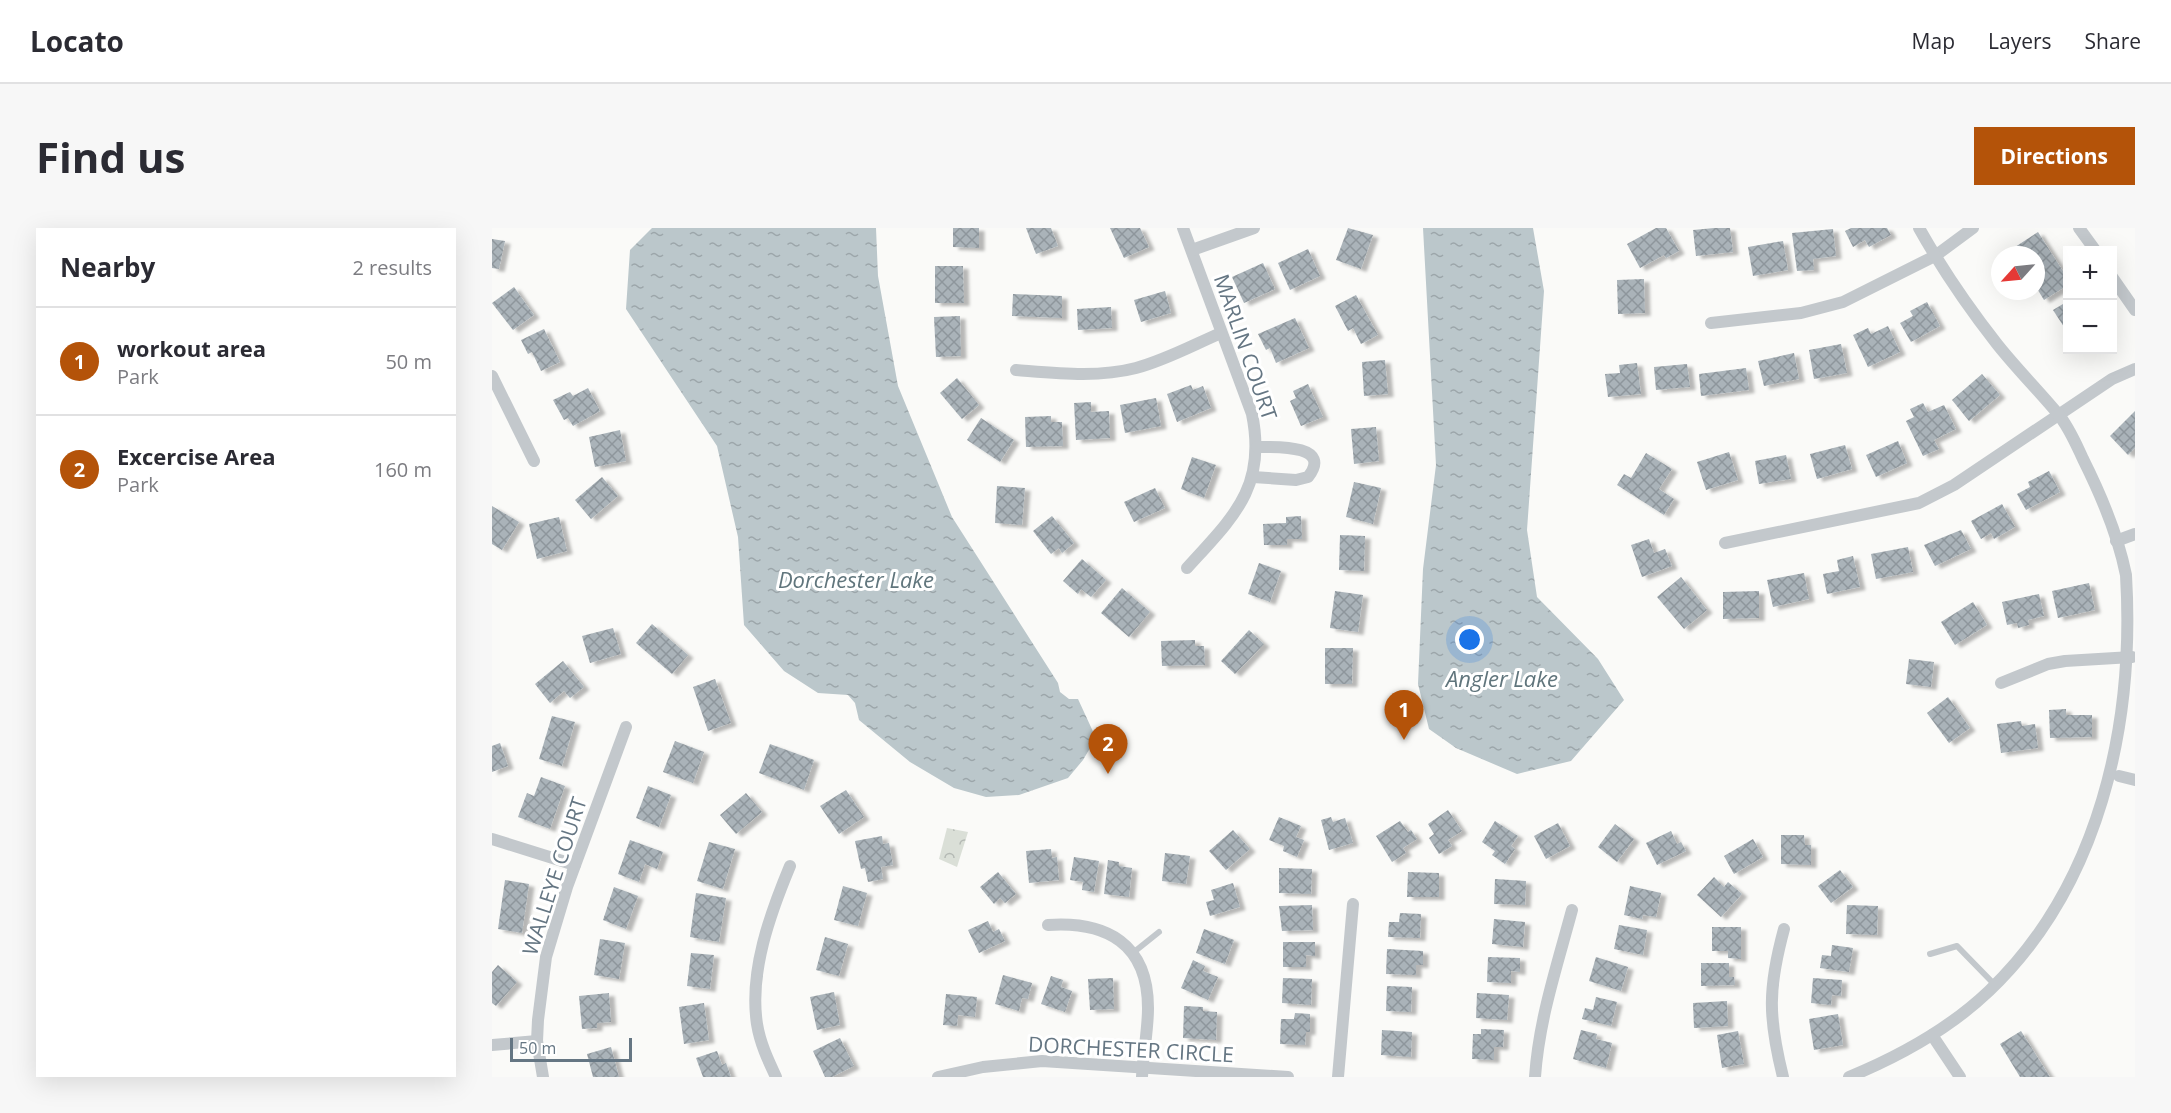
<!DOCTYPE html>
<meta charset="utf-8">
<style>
:root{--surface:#fff;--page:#f7f7f7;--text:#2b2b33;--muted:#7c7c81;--line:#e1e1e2;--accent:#b45309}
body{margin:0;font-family:"Open Sans",sans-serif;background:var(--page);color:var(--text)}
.controls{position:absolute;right:18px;top:18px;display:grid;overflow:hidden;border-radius:0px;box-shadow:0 6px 24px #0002}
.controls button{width:54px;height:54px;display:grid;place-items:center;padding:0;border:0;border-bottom:2px solid var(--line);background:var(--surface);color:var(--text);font:30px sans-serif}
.compass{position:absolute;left:1499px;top:18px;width:54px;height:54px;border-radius:50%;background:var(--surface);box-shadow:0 6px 24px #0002;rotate:243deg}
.scale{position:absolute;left:18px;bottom:15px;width:122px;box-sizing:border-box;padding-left:6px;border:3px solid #657683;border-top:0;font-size:16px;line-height:21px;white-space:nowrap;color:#657683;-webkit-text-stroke:4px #fff;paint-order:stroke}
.you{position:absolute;left:978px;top:412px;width:21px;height:21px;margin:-15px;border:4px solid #fff;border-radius:50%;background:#1a73e8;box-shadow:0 0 0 9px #1a73e833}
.badge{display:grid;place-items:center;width:39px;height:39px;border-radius:50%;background:var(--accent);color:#fff;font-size:20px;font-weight:700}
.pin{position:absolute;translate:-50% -50px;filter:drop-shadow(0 2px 3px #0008)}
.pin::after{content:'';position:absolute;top:32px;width:21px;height:18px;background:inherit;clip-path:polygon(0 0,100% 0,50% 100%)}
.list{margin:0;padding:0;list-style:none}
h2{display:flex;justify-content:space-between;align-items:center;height:78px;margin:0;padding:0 24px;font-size:26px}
h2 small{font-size:20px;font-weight:400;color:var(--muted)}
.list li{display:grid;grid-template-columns:39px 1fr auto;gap:18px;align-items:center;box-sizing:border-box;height:108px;padding:0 24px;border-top:2px solid var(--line)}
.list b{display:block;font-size:22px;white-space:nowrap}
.list p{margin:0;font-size:20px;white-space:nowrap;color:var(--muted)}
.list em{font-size:20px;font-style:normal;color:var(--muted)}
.map{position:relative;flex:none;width:1643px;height:849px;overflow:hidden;border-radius:0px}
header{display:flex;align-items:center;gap:36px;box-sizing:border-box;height:84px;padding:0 30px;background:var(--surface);border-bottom:2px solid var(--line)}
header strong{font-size:28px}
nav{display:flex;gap:33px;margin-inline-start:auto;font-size:21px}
.intro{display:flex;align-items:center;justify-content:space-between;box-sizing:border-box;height:144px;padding:0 36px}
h1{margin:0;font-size:42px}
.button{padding:15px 27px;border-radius:0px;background:var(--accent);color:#fff;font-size:21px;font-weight:700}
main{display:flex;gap:36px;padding:0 36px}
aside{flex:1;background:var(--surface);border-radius:0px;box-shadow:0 6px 24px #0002}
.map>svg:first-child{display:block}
.park{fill:url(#park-crowns)}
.water{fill:url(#water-ripples)}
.building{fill:url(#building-cross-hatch);filter:url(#shadow)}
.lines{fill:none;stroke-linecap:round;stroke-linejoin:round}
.lane{stroke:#c3c8cc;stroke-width:6}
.street{stroke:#c3c8cc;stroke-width:12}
.labels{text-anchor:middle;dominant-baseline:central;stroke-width:6;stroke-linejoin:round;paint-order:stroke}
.street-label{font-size:21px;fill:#657683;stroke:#fff}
.water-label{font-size:22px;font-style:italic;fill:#60757c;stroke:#fff}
</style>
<header>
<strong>Locato</strong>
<nav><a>Map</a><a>Layers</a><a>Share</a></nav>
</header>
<div class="intro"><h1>Find us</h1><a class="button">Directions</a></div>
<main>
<aside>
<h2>Nearby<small>2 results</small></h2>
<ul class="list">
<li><span class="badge">1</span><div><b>workout area</b><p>Park</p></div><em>50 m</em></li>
<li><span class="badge">2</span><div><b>Excercise Area</b><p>Park</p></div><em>160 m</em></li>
</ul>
</aside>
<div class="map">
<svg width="1643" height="849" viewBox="0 0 1643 849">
<defs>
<pattern id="park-crowns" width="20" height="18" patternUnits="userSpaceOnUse" patternTransform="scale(1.5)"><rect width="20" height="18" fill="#dadfd7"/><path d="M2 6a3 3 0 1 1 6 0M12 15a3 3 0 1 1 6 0" fill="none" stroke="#b4b9b4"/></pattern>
<pattern id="water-ripples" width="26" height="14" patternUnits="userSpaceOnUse" patternTransform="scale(1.5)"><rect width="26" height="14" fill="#bbc7cb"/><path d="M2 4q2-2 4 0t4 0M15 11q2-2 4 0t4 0" fill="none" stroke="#9ca6aa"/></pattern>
<pattern id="building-cross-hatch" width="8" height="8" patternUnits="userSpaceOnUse" patternTransform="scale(1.5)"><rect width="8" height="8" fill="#aab3b9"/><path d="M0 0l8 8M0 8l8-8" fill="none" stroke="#8e969c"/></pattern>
<filter id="shadow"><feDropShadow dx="5.5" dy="3" stdDeviation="1.5" flood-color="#0004"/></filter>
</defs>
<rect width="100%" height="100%" fill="#fafaf8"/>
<polygon class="park" points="455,600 476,604 465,639 447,631"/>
<g class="water">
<polygon points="160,0 384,0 386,48 406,158 460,289 566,455 568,464 577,471 586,471 604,510 591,532 576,550 527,567 494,569 462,560 418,534 367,492 363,475 356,467 326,465 292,443 252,397 246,309 225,218 134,81 138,22"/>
<polygon points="931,0 1041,0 1052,63 1035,302 1045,369 1106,431 1132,472 1079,533 1025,546 964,520 937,501 926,456 931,341 944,237"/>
</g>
<g class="building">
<polygon points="461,0 487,0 487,20 461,19"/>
<polygon points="534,0 559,0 566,18 544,26"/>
<polygon points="618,0 648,0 657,19 632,30"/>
<polygon points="856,0 881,7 869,41 844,32"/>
<polygon points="1164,0 1174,0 1187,23 1174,30 1172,27 1148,40 1135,16"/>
<polygon points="1222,0 1238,0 1241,24 1204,28 1201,2"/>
<polygon points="1359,0 1395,0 1399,7 1377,19 1373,12 1361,19 1353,3"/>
<polygon points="1341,1 1344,28 1321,31 1322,42 1305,43 1300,5"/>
<polygon points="1546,4 1576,51 1576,57 1552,72 1544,59 1544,27 1524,27 1520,21"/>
<polygon points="0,11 13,13 7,41 0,40"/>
<polygon points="1291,13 1296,42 1261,48 1256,19"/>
<polygon points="816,21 828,48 798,62 786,35"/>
<polygon points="771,35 783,61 752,75 740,49"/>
<polygon points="443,38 471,38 472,75 443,75"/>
<polygon points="1152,51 1153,85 1126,86 1125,52"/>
<polygon points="22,59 42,87 21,102 0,75"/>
<polygon points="673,63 679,85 649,94 642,72"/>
<polygon points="521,66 570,68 570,90 520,88"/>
<polygon points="864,67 886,107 869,116 861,100 856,103 843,78"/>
<polygon points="1576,73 1576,105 1561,82"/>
<polygon points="1435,74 1448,98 1419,114 1408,95 1421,88 1418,83"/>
<polygon points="619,79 620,100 586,102 585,81"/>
<polygon points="468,88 469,128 444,129 442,89"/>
<polygon points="803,90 817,120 784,135 778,120 774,122 766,106"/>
<polygon points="1396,98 1408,124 1376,139 1361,107 1376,100 1379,106"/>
<polygon points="52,101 68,134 49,143 40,124 36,126 29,112"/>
<polygon points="1349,116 1355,145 1322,151 1317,122"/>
<polygon points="1302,125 1307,151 1272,158 1266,133"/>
<polygon points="893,132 896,166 872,168 870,134"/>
<polygon points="1145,135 1149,166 1116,169 1113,146 1128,145 1127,137"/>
<polygon points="1195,136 1198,159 1164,162 1162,139"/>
<polygon points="1254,140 1257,162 1209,168 1207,146"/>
<polygon points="1490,146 1508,167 1477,193 1460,172"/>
<polygon points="465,150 487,177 470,191 448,165"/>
<polygon points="816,156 831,189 809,198 798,173 804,170 801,163"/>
<polygon points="699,157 701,162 711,158 719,180 685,194 675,166"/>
<polygon points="96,160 108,183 81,198 76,190 72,192 61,172 78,164 81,168"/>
<polygon points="664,170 669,198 633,205 628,177"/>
<polygon points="599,174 599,184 617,183 618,210 584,212 582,175"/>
<polygon points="1431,175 1436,184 1452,177 1464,201 1442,212 1447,221 1431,228 1414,193 1422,189 1418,181"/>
<polygon points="1643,183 1643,220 1636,227 1618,208"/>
<polygon points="559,188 559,194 570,194 571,218 534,219 533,189"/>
<polygon points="489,190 522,212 508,234 475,212"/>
<polygon points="884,199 887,233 862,236 859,201"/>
<polygon points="128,202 134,233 103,239 97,209"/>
<polygon points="1406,213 1415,235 1384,249 1374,227"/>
<polygon points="1353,217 1360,241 1325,251 1318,226"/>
<polygon points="1237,224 1246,252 1214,262 1205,234"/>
<polygon points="1154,225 1180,241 1167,261 1182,271 1172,287 1125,257 1132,246 1139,250"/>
<polygon points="1294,227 1299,251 1267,256 1263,233"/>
<polygon points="700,229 724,237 712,270 689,261"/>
<polygon points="1557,243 1568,264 1534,282 1525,266 1538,259 1536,254"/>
<polygon points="110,249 126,268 99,291 83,272"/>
<polygon points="862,254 889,260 881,296 854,289"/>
<polygon points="505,258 533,260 530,297 503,295"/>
<polygon points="663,260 673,280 642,294 632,274"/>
<polygon points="1510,276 1523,299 1502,311 1499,305 1489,311 1479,293"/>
<polygon points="0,278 27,294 10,322 0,316"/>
<polygon points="560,288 582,315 570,325 567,320 559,326 541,303"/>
<polygon points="809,288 810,311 795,311 795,317 772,317 771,296 794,295 794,289"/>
<polygon points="67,289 75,323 45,331 37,296"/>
<polygon points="1469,302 1479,321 1443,338 1432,317"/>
<polygon points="848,307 873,308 872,343 847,342"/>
<polygon points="1157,311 1162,325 1173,321 1180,338 1150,349 1139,317"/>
<polygon points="1416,319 1421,344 1384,351 1379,326"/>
<polygon points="1361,328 1368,359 1335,366 1331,346 1347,343 1345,332"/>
<polygon points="590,331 614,352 599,369 589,361 586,366 571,353"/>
<polygon points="767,335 789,343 778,374 756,366"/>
<polygon points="1312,345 1317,371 1281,379 1275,352"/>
<polygon points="1189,349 1215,382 1192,401 1165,369"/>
<polygon points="1597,355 1603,382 1566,390 1560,363"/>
<polygon points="630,360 658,384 637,409 609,385"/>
<polygon points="843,363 871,367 866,404 838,400"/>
<polygon points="1267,363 1267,390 1231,391 1231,364"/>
<polygon points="1547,366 1552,388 1536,392 1537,397 1526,400 1525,395 1515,397 1510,374"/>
<polygon points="1481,374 1495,397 1463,417 1449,394"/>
<polygon points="160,396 196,427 180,446 144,415"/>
<polygon points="121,400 129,426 98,435 90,408"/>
<polygon points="757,402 772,416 743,446 729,433"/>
<polygon points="703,412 703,418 712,418 713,437 670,438 669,413"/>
<polygon points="833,420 861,420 860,456 833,456"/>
<polygon points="1417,431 1442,434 1439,459 1414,456"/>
<polygon points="71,433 92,459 78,470 72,463 58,475 43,456"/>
<polygon points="223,451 239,495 216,503 201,459"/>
<polygon points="1456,469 1478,500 1457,515 1435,485"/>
<polygon points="1574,481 1574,487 1600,487 1600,509 1558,510 1557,482"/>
<polygon points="60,488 83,494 70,538 47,531"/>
<polygon points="1529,493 1530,498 1543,496 1546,520 1509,525 1505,496"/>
<polygon points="183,513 212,524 201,555 171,544"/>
<polygon points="8,515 16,538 0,544 0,518"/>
<polygon points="278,516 322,532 312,562 267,545"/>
<polygon points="49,549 73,558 58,601 26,589 35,565 42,568"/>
<polygon points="156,558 179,567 167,599 144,590"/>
<polygon points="354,562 372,589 347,606 328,578"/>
<polygon points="254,565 270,584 244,606 228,587"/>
<polygon points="956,582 970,603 956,612 960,618 947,626 937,610 942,606 936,596"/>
<polygon points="787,589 809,598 804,609 812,612 805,629 791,623 792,618 777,612"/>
<polygon points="839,589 841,594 853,590 861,615 837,622 829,592"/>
<polygon points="908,593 916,604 919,602 925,611 911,620 914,625 900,634 884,608"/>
<polygon points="1003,593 1026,608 1019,618 1023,621 1013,636 1000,627 1003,623 990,614"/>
<polygon points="1066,595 1078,618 1054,631 1042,608"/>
<polygon points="1123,596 1142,611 1125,634 1106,619"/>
<polygon points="741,602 758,621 734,642 717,623"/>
<polygon points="1179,603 1185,616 1189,614 1194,623 1165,637 1154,615"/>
<polygon points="1289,607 1312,607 1313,617 1319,617 1319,637 1289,636"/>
<polygon points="390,608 391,616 397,615 401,637 389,639 391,651 376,654 373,640 369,641 363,613"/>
<polygon points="1261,611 1271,629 1242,646 1232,628"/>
<polygon points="138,612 171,624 165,641 153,636 147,654 126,646"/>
<polygon points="217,614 243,621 231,661 205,653"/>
<polygon points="559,621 560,630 565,629 567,652 537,655 534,623"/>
<polygon points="673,625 698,628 694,656 670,653"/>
<polygon points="582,629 607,633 602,664 590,662 591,654 578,652"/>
<polygon points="616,632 627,634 627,638 640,640 637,669 612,666"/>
<polygon points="787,640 820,641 819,666 787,665"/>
<polygon points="1348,642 1361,659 1339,675 1326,658"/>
<polygon points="506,644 524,666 513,675 508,670 502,676 488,659"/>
<polygon points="916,644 947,645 947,669 915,669"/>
<polygon points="1222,649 1232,659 1236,654 1250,666 1229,689 1205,667"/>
<polygon points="1003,651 1034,653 1033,677 1002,676"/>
<polygon points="13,652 37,656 30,705 6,701"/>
<polygon points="741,655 748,679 718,688 714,674 722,672 719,662"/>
<polygon points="351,658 375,665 366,698 342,692"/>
<polygon points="1138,658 1169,665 1164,689 1151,687 1150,691 1132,687"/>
<polygon points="122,659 146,668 134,701 111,692"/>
<polygon points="204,665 234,670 227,714 198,709"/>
<polygon points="820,677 821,702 790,703 787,678"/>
<polygon points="1355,677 1386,678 1385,707 1354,706"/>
<polygon points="908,685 929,686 928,710 896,709 897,694 907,694"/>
<polygon points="1002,691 1033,694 1031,719 1000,716"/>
<polygon points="496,693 501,704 507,701 513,713 487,725 476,702"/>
<polygon points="1127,697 1155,702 1151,727 1122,721"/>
<polygon points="1220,699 1249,699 1249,731 1236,730 1236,723 1220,723"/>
<polygon points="712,701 742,712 733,736 704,725"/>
<polygon points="333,709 356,716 347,748 324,742"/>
<polygon points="108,711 133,715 127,751 102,747"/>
<polygon points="791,714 823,714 823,728 814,727 814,739 791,739"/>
<polygon points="1340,717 1361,720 1357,744 1328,740 1330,727 1339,728"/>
<polygon points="895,721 931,723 931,737 924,737 924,747 894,746"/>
<polygon points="199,725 222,727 218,761 195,758"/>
<polygon points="996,729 1028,730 1028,744 1019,743 1019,755 995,754"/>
<polygon points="1104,729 1136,739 1129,763 1097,753"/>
<polygon points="701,732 713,738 711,743 726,749 716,772 689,760"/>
<polygon points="1209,735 1237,735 1237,749 1242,749 1243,757 1209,758"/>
<polygon points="6,737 25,754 4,778 0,775 0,744"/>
<polygon points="511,747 540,755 536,771 530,770 527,783 503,776"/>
<polygon points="559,748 571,752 569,759 580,763 573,784 549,776"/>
<polygon points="621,750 622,781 598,782 596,751"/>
<polygon points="791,750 820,751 819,777 790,775"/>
<polygon points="1321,750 1350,752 1349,768 1340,767 1339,777 1319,775"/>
<polygon points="895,758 920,759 919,784 894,783"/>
<polygon points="342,764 348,797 325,802 318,769"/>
<polygon points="117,765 119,794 105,795 105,800 90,801 87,768"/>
<polygon points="985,765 1017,767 1015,792 984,790"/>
<polygon points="454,766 485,769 483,789 466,787 465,798 451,797"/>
<polygon points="1104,769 1125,774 1119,798 1090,791 1093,780 1101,782"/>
<polygon points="1235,773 1236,798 1202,800 1201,775"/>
<polygon points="212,775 217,812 192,816 187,779"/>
<polygon points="692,778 711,779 711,783 725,784 724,812 691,810"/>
<polygon points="803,785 818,786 818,804 814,804 813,817 788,816 789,791 802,791"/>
<polygon points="1346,786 1351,817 1322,822 1317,791"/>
<polygon points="989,801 1012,802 1011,819 1002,819 1002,832 980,831 981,806 989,806"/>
<polygon points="890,802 920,804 919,829 889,827"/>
<polygon points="1089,802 1105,806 1104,811 1120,815 1114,840 1081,831"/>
<polygon points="1246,803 1252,836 1230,840 1225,807"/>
<polygon points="1529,803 1558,849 1528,849 1508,816"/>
<polygon points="348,810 362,838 340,849 333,849 321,823"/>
<polygon points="119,819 127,849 101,849 95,826"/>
<polygon points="225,823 230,837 234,835 239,849 211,849 204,830"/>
</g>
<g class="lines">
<g class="lane">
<polyline points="642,724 667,704"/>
<polyline points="1438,726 1465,718 1503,757"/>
</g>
<g class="street">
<path d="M691,0L760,186C775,260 741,289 695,340"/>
<polyline points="1587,0 1603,22"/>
<polyline points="700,22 762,0"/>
<polyline points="1620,49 1643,82"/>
<polyline points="1219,95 1309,85 1351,74 1443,28 1481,0"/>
<path d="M524,142C563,145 606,150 644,140C674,132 701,117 729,105"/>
<polyline points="0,148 42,233"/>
<path d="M761,249L804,252L816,249C842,216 781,219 765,219"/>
<polyline points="1624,313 1643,306"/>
<polyline points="1233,315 1427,275 1462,257 1620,151 1643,141"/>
<polyline points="1509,455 1556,436 1573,433 1640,429"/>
<polyline points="1627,548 1643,552"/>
<polyline points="0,611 83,637"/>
<path d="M556,697C615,693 656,716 656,780C656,803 651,826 650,849"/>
<polyline points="1440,807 1468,849"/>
<polyline points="0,817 45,813"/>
<polyline points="51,849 45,813 46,792 54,729 75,659 134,499"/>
<path d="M284,849C276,832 268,815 265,796C257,744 278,686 298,638"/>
<polyline points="446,849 491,839 550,833 796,849"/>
<polyline points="846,849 861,676"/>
<path d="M1043,849C1047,791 1065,738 1080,682"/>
<path d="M1291,849C1276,789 1276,760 1292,701"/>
<path d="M1357,849C1408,828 1457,801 1497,763C1607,658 1643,498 1634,347C1626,307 1609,267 1591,231C1584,216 1577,199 1566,186C1546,162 1524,140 1505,116C1476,79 1450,41 1427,0"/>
</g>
</g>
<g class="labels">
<g class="street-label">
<text transform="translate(754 119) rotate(71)">MARLIN COURT</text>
<text transform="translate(62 648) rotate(-72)">WALLEYE COURT</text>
<text transform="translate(639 821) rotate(3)">DORCHESTER CIRCLE</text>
</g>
<g class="water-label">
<text x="364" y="351">Dorchester Lake</text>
<text x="1010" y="450">Angler Lake</text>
</g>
</g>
</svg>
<div class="controls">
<button>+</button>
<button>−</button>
</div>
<svg class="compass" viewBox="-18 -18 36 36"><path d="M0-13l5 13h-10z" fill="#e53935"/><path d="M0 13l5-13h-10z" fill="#7c7c81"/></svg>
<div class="scale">50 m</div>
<div class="you"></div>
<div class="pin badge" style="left:912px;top:512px">1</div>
<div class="pin badge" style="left:616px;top:546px">2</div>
</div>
</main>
